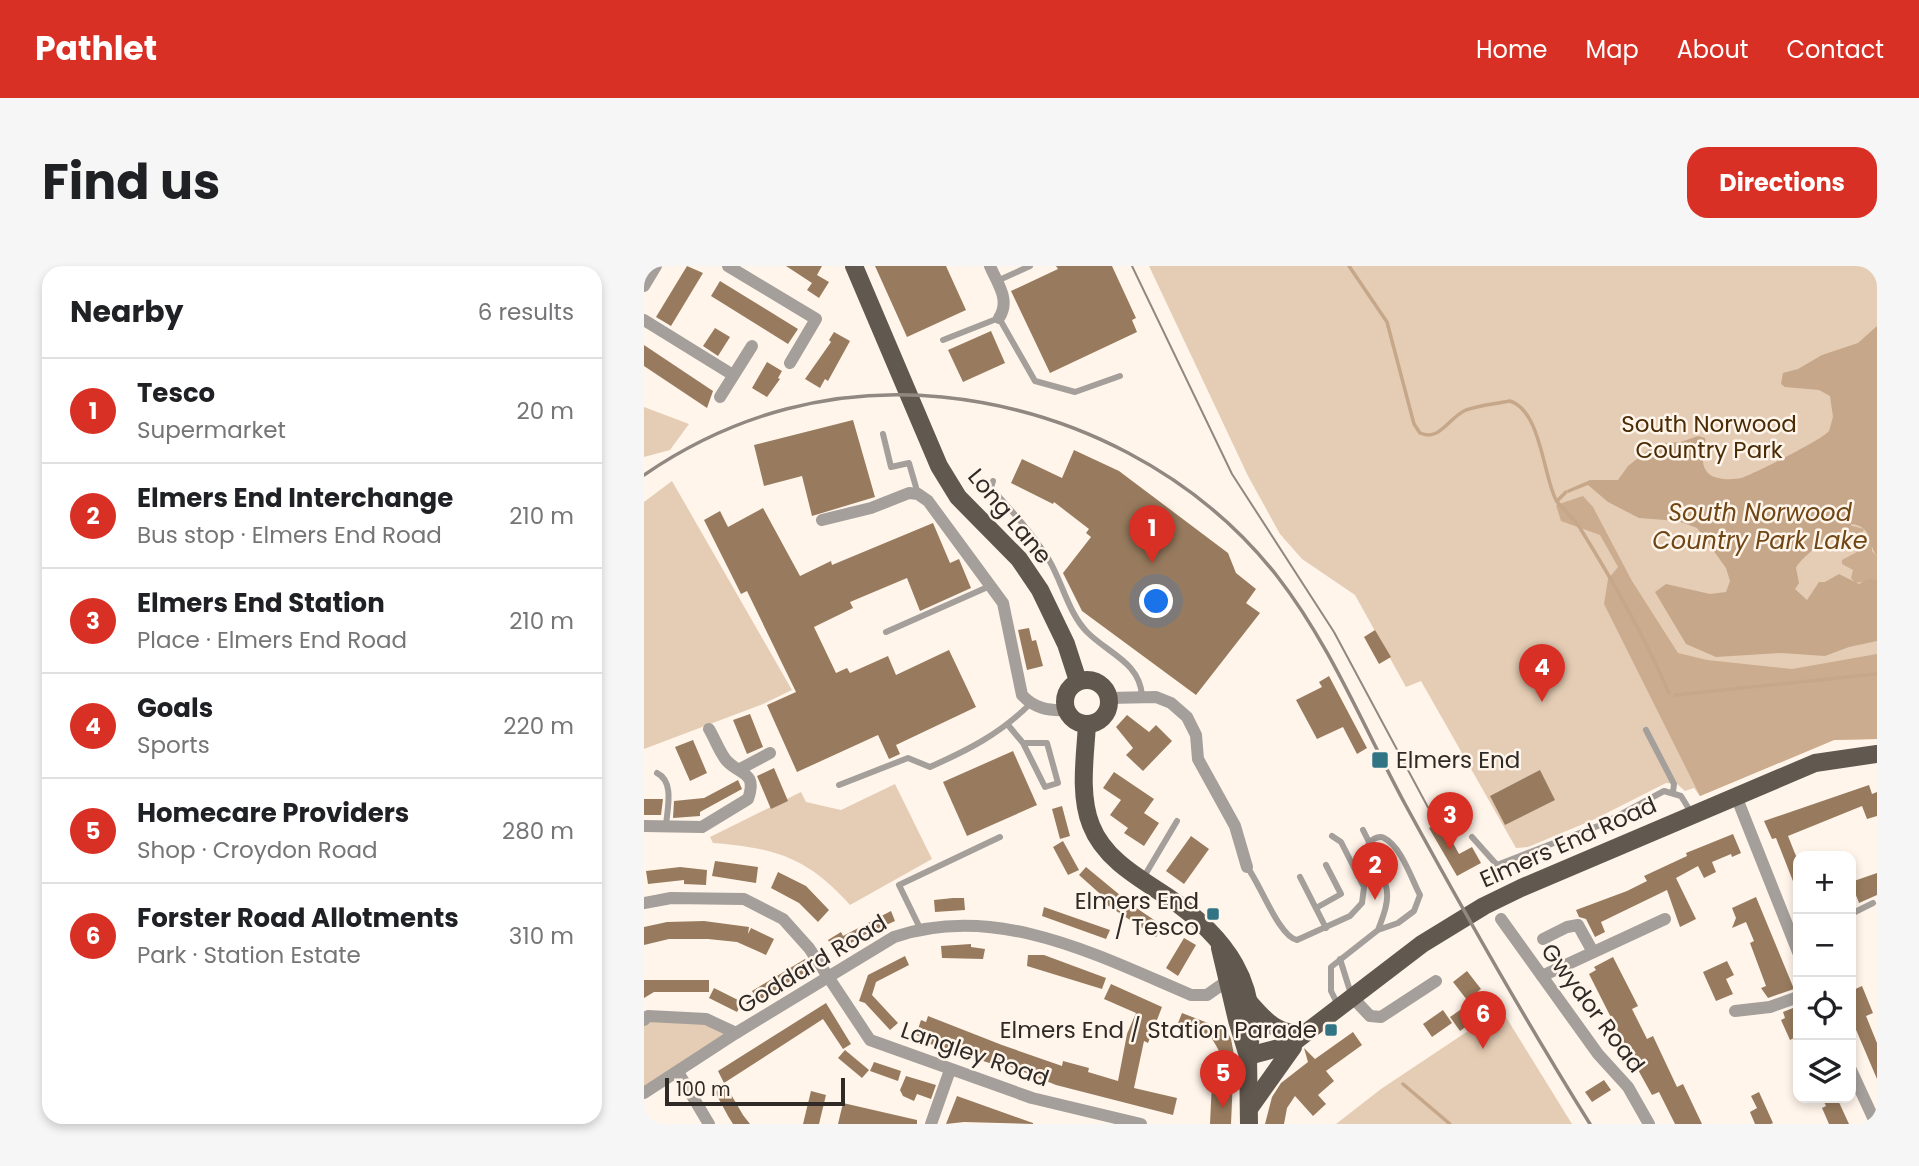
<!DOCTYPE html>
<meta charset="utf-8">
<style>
:root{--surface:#fff;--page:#f6f6f6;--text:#202124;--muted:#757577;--line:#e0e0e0;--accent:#d93025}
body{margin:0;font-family:Poppins,sans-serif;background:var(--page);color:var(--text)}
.controls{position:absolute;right:21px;bottom:21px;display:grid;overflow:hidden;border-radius:14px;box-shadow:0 4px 10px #0003}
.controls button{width:63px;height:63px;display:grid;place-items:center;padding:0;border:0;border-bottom:2px solid var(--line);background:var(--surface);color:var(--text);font:35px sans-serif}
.scale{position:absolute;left:21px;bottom:18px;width:180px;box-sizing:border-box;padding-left:7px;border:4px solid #2f2a26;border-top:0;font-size:19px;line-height:24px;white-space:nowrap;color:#2f2a26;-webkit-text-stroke:5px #fff5eb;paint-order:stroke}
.you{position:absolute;left:513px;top:336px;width:24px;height:24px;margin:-18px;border:5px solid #fff;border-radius:50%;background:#1a73e8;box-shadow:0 0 0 10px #1a73e833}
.badge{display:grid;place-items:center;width:46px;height:46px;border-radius:50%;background:var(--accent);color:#fff;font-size:23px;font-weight:700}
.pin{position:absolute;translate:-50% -58px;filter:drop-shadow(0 2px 4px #0008)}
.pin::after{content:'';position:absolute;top:37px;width:24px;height:21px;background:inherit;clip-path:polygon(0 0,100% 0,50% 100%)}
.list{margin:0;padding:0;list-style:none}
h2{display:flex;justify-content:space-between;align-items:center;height:91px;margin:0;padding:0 28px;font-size:30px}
h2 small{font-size:23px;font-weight:400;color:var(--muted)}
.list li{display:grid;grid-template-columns:46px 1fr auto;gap:21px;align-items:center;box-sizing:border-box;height:105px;padding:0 28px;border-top:2px solid var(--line)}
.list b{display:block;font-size:26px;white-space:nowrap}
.list p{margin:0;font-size:23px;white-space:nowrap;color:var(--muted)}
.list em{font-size:23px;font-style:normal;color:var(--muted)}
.icon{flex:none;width:38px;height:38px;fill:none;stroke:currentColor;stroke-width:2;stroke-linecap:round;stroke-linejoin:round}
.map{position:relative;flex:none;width:1233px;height:858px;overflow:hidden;border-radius:21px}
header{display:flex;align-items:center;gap:42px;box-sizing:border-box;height:98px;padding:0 35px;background:var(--accent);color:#fff}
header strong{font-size:33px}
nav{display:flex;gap:38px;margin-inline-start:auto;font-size:24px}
.intro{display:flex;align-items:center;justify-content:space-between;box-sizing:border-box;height:168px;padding:0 42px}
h1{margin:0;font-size:49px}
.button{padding:18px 32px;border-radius:21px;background:var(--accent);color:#fff;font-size:24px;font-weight:700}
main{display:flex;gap:42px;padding:0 42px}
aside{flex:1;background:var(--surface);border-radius:21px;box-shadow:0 4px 10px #0003}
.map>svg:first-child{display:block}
.green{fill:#e5cdb5}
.forest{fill:#cbac8e}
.water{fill:#c6a789}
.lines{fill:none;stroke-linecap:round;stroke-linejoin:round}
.stream{stroke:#c6a789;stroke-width:3.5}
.building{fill:#987b5e}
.service{stroke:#a49f9a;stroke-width:6}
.minor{stroke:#a49f9a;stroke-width:12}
.primary{stroke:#61584f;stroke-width:18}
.tram{stroke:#908881;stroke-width:2}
.rail{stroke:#908881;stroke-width:3.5}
.poi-dot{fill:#317585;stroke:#fff5eb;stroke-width:2.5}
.labels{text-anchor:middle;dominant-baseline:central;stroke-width:5;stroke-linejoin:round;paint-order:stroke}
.park-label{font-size:23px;fill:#4a2b05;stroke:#fff5eb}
.street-label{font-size:23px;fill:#2f2a26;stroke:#fff5eb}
.poi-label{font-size:23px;fill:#2f2a26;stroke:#fff5eb;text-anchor:end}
.water-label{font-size:24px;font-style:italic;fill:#704615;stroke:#fff5eb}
</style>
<header>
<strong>Pathlet</strong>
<nav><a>Home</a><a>Map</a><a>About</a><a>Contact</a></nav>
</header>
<div class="intro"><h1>Find us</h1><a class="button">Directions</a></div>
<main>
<aside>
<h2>Nearby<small>6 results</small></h2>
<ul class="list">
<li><span class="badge">1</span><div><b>Tesco</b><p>Supermarket</p></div><em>20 m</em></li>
<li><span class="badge">2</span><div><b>Elmers End Interchange</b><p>Bus stop · Elmers End Road</p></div><em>210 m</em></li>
<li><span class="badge">3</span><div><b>Elmers End Station</b><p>Place · Elmers End Road</p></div><em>210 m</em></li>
<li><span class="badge">4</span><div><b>Goals</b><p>Sports</p></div><em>220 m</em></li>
<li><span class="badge">5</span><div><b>Homecare Providers</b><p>Shop · Croydon Road</p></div><em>280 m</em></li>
<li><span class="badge">6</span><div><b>Forster Road Allotments</b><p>Park · Station Estate</p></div><em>310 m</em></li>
</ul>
</aside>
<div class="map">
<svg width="1233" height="858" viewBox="0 0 1233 858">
<rect width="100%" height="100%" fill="#fff5eb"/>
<g class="green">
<polygon points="505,0 1233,0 1233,473 1190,474 1056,530 1050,522 1041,525 1033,518 1022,517 951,553 884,581 872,582 777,415 762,421 711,329 658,293 636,268 604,210"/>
<polygon points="0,141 45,158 26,184 0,191"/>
<polygon points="28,215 148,424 119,438 0,483 0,236"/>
<path d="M251,518L288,593L206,639C163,591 131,582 69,577L66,571L157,526L162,536L197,544Z"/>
<polygon points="857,743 928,858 692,858 737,823"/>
<polygon points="62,753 92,767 0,827 0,754"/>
</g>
<g class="forest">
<polygon points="939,230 949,241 988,315 1034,387 1063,394 1148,403 1233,388 1233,473 1190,474 1056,530 960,338 964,313 974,301 956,269 917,255 912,239"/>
<polygon points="1205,259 1220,263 1218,268 1228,273 1228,285 1233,290 1233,314 1211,317 1207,312 1209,304 1198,298 1198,294 1213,286 1209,277 1212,269 1205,265"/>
</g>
<path class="water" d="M1233,60V290C1224,279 1229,260 1207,258L1204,267C1200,267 1196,266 1192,267C1184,270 1155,294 1152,302L1155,317L1151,323L1163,334L1175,316H1181L1195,308L1215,318L1224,313L1233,314V375L1205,381L1181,390L1137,387L1072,391L1042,378L1011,326L1022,318L1066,328L1082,326L1086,315L1082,302L1053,262L1034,255L995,252L964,236L944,219L924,227L923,224L946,214H974L984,200L1012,178L1037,176L1054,170L1061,172C1063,184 1053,196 1065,208C1072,214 1089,214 1097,212C1109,208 1178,174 1185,165L1189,151L1186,130L1175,124L1141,121L1137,118L1139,107L1154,103L1178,89L1214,77Z"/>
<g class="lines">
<g class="stream">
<path d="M705,0L743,56L770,158L776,167C796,176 805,151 822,144C836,139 851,138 866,135C897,145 899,209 912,234C917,242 929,251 936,262C969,315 1000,370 1025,427"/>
<polyline points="913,235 922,226"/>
<polyline points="1031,429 1233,408"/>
<polyline points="759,818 806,858"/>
</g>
</g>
<g class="building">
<polygon points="43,0 59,7 27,60 12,51"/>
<polygon points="142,0 178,0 173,9 185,16 175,32 163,24 168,17"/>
<polygon points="231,0 302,0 322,44 263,71"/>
<polygon points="412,0 468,0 492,52 488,54 493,66 406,107 367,25 414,3"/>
<polygon points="76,15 154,63 144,78 67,30"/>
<polygon points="71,62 86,71 74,90 59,80"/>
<polygon points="347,65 361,97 319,116 304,84"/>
<polygon points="190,66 206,75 184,115 181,113 176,122 161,113 187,76 185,74"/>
<polygon points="0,79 69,125 63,142 0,100"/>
<polygon points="123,96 138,105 134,112 136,113 123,131 108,122"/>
<polygon points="209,154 231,231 168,250 158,210 120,220 110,179"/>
<polygon points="430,184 475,205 584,287 592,307 612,323 602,337 616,347 552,429 438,345 419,307 447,271 442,267 445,263 410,236 409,238 367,217 378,193 418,212"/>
<polygon points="119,242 156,310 187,295 188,299 289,257 306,297 315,293 327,322 276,345 263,312 206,336 209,342 170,361 192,407 203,402 206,407 244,390 252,409 305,384 332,441 252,479 256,488 245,493 234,469 153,506 123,439 152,426 103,325 97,328 60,254 76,245 84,261"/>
<polygon points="385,362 388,375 392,374 399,400 383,404 374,364"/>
<polygon points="731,364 747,391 735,398 720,371"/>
<polygon points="685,410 723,482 713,488 699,461 673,473 652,434 678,421 675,416"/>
<polygon points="106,448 119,481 103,488 89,454"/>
<polygon points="483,449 505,466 512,459 528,475 499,505 482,489 489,482 472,461"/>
<polygon points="49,474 63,507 46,515 31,481"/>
<polygon points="369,485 393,539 323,570 299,516"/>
<polygon points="130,502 144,535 127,543 113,510"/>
<polygon points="896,504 911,534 861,559 846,530"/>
<polygon points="470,506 510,533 500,547 515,557 500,580 480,567 484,562 466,549 477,534 459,522"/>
<polygon points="94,514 98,523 56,546 56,550 29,552 30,535 60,532"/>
<polygon points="1225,519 1228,528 1233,526 1233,550 1223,553 1218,540 1144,570 1152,590 1154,589 1154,628 1132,572 1128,573 1120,555"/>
<polygon points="0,533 19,533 17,549 0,549"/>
<polygon points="418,540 426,570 416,573 408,543"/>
<polygon points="797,555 815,588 828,581 837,597 813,610 785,562"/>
<polygon points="1089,568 1097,587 1088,591 1087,588 1068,596 1072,606 1060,612 1054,600 1032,612 1052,653 1036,661 1023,624 957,656 961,666 951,671 942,653 935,651 932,644 983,625 1003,615 1000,610 1043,590 1042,587"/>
<polygon points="547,570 565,583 540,618 522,605"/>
<polygon points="419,575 435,604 424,609 409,581"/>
<polygon points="71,595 114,601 112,617 68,610"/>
<polygon points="36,601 63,604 62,619 40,618 40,614 4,618 2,605"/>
<polygon points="442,601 488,639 519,660 512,671 460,637 463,634 435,609"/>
<polygon points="134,606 162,620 185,644 174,656 155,637 127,622"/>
<polygon points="1233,607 1233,629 1215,637 1207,616"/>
<polygon points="1112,631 1150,723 1124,732 1117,722 1122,720 1106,677 1110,675 1102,656 1088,662 1092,652 1088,642"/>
<polygon points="309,632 320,632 321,644 291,646 290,634"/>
<polygon points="400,641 466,664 462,673 398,650"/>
<polygon points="247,645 251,655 218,670 192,687 184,674 197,666 199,670"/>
<polygon points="60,655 105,661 104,668 107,662 130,673 122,689 93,676 64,673 25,673 0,679 0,661 23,656"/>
<polygon points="540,672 552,679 534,710 522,702"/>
<polygon points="327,678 327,681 341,683 339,693 298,692 297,680"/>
<polygon points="384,689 400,689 462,712 458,723 383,700"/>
<polygon points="261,690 265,699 232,716 228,729 254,757 246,764 221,737 215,735 224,709"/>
<polygon points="969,691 994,740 988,743 1003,773 1009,770 1033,821 1039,818 1058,858 1031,858 1015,826 1008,829 988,793 945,708 952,704 950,701"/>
<polygon points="161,693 167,703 114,735 108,725"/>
<polygon points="1083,695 1090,709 1082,713 1089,728 1072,735 1059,706"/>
<polygon points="823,705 837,723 823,734 809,716"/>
<polygon points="0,714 65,714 65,726 10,726 0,732"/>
<polygon points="467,718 518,741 504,777 500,775 490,822 533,832 529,849 412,819 362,799 361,802 280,776 281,772 272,769 277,754 282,756 284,750 358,779 418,800 419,795 445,802 444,806 474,815 483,768 492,747 460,733"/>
<polygon points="1218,720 1229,747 1222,750 1233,777 1233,813 1207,752 1207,725"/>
<polygon points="70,722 98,736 93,746 65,732"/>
<polygon points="182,737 207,778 199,783 179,753 80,817 74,805"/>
<polygon points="826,737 836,750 816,765 806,751"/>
<polygon points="1154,740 1154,770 1146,774 1137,754 1141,752 1139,746"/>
<polygon points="799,744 808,757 788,771 779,758"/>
<polygon points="538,747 582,764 587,773 590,789 587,858 566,858 569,794 581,795 567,771 534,757"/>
<polygon points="709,766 718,779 682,805 690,815 674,829 682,838 669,850 651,830 643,842 640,858 621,858 628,831 637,817 664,796 660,782 671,793"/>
<polygon points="201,784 225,804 218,812 194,792"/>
<polygon points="230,796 257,805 254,815 226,805"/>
<polygon points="262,810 292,819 287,833 273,828 270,835 259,830 256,824"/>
<polygon points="960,814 967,824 948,836 941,826"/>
<polygon points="82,820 99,849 106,858 89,858 84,850 71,826"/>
<polygon points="167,825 182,829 175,858 159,858"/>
<polygon points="1115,826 1129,857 1127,858 1111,858 1106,846 1113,842 1107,830"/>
<polygon points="313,830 389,857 389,858 320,856 302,858"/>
<polygon points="1178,832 1193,832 1205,858 1185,858 1178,842 1182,840"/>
<polygon points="199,837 273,854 273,858 194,858"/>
</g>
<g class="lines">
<g class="service">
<polyline points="353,15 386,0"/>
<polyline points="299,74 355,52 391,115 431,126 476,110"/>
<polyline points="239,168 247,201 265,197 274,228"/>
<path d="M349,215L347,222C368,245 389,268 405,294C419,318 424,346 443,366C465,388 495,396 498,429"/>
<polyline points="242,366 346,320"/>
<polyline points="364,459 379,477 401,521 414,517 403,477 379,477"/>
<polyline points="1002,464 1030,518 1029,526"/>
<path d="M13,507C31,516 23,543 22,560"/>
<path d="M195,519L264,492L286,501C324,484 356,468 386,438"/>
<polyline points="719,564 725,576"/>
<polyline points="828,571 853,599 959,558 1020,525 1037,530 1048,548"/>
<path d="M603,601C616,617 635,671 653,674L706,650L718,637L720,621L697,576L688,570"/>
<polyline points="656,611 682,662"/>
<polyline points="498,614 533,555"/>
<polyline points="672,642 697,628 682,599"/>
<polyline points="1207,648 1229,637"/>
<polyline points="276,662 255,619 356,571"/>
<polyline points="696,693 707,728"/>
<path d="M695,741L687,725V701L734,664L754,657L770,645L776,629C768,614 757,580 740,572C735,569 730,573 725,576C719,596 736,603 742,620C746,634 739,651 734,664"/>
</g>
<g class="minor">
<polyline points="84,0 172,53 146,97"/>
<path d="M346,0C353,17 367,34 355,52"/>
<polyline points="0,20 12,0"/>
<polyline points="0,54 89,109"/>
<polyline points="76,131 108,80"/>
<path d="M178,254L227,242L265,227L274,228L284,235L359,337L378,429C390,442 404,445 422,444"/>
<polyline points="464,432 512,431 527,437 543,451 552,469 554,493 591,560 603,601"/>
<polyline points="96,503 126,487"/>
<polyline points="1092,530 1154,686"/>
<path d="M0,560L58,561L104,533C114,505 95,509 82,494C75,485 71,473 65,463"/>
<polyline points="0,637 27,632 100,633 139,653 165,682 226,774 388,832 497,858"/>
<polyline points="857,653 954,788 984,821 1005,858"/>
<polyline points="899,673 923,661 934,659 949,686"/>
<polyline points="898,710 1021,653"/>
<polyline points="708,731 726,750 737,751 792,715"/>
<polyline points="1091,745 1126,741 1154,731"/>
<polyline points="0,754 4,750 62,753 92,767"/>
<polyline points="1207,804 1232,858"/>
<polyline points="34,806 65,858"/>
<path d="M0,827L92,767L250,671C352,636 453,689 547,729H563L583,715"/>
<polyline points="287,858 306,804"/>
</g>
<g class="primary">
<polyline points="210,0 295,200 314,231 375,293 396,324 422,378 434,415"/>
<circle cx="443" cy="436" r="22"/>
<path d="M443,459C441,491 435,529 447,559C460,593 495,612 524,631C581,670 618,718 604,790"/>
<polyline points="576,682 593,754 604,790 605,858"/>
<path d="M605,736C622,756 636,771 663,766"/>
<polyline points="604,790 646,779 778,678 840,640 877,622 1171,497 1233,488"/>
<polyline points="607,840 649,781"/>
</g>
<polyline class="tram" points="488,0 588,208 690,366 787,547"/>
<path class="rail" d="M0,209C89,148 191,120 298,131C428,144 552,207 633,310C686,378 720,462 761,538C820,646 881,754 946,858"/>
</g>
<g class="poi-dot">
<rect x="727" y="485" width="18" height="18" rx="3.5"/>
<rect x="562" y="641" width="14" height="14" rx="3.5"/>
<rect x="680" y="757" width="14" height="14" rx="3.5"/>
</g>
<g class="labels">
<g class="park-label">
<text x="1065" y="158">South Norwood<tspan x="1065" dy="26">Country Park</tspan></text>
</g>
<g class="street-label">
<text transform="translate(366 250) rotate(50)">Long Lane</text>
<text transform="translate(924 576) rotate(-24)">Elmers End Road</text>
<text transform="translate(168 698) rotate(-31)">Goddard Road</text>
<text transform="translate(949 742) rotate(53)">Gwydor Road</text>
<text transform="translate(331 788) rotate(19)">Langley Road</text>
</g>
<g class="poi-label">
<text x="752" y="494" text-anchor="start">Elmers End</text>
<text x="555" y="635">Elmers End<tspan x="555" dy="26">/ Tesco</tspan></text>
<text x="673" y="764">Elmers End / Station Parade</text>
</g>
<g class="water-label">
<text x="1116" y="246">South Norwood<tspan x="1116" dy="28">Country Park Lake</tspan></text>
</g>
</g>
</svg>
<div class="controls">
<button>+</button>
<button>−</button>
<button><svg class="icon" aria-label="locate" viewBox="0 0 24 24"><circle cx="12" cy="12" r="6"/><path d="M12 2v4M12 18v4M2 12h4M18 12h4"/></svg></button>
<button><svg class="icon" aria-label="layers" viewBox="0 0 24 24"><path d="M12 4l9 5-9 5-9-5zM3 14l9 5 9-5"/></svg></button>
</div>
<div class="scale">100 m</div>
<div class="you"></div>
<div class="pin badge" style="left:508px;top:297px">1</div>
<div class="pin badge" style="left:731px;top:634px">2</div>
<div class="pin badge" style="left:806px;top:584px">3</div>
<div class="pin badge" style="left:898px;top:436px">4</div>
<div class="pin badge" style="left:579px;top:842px">5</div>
<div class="pin badge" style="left:839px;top:783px">6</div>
</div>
</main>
